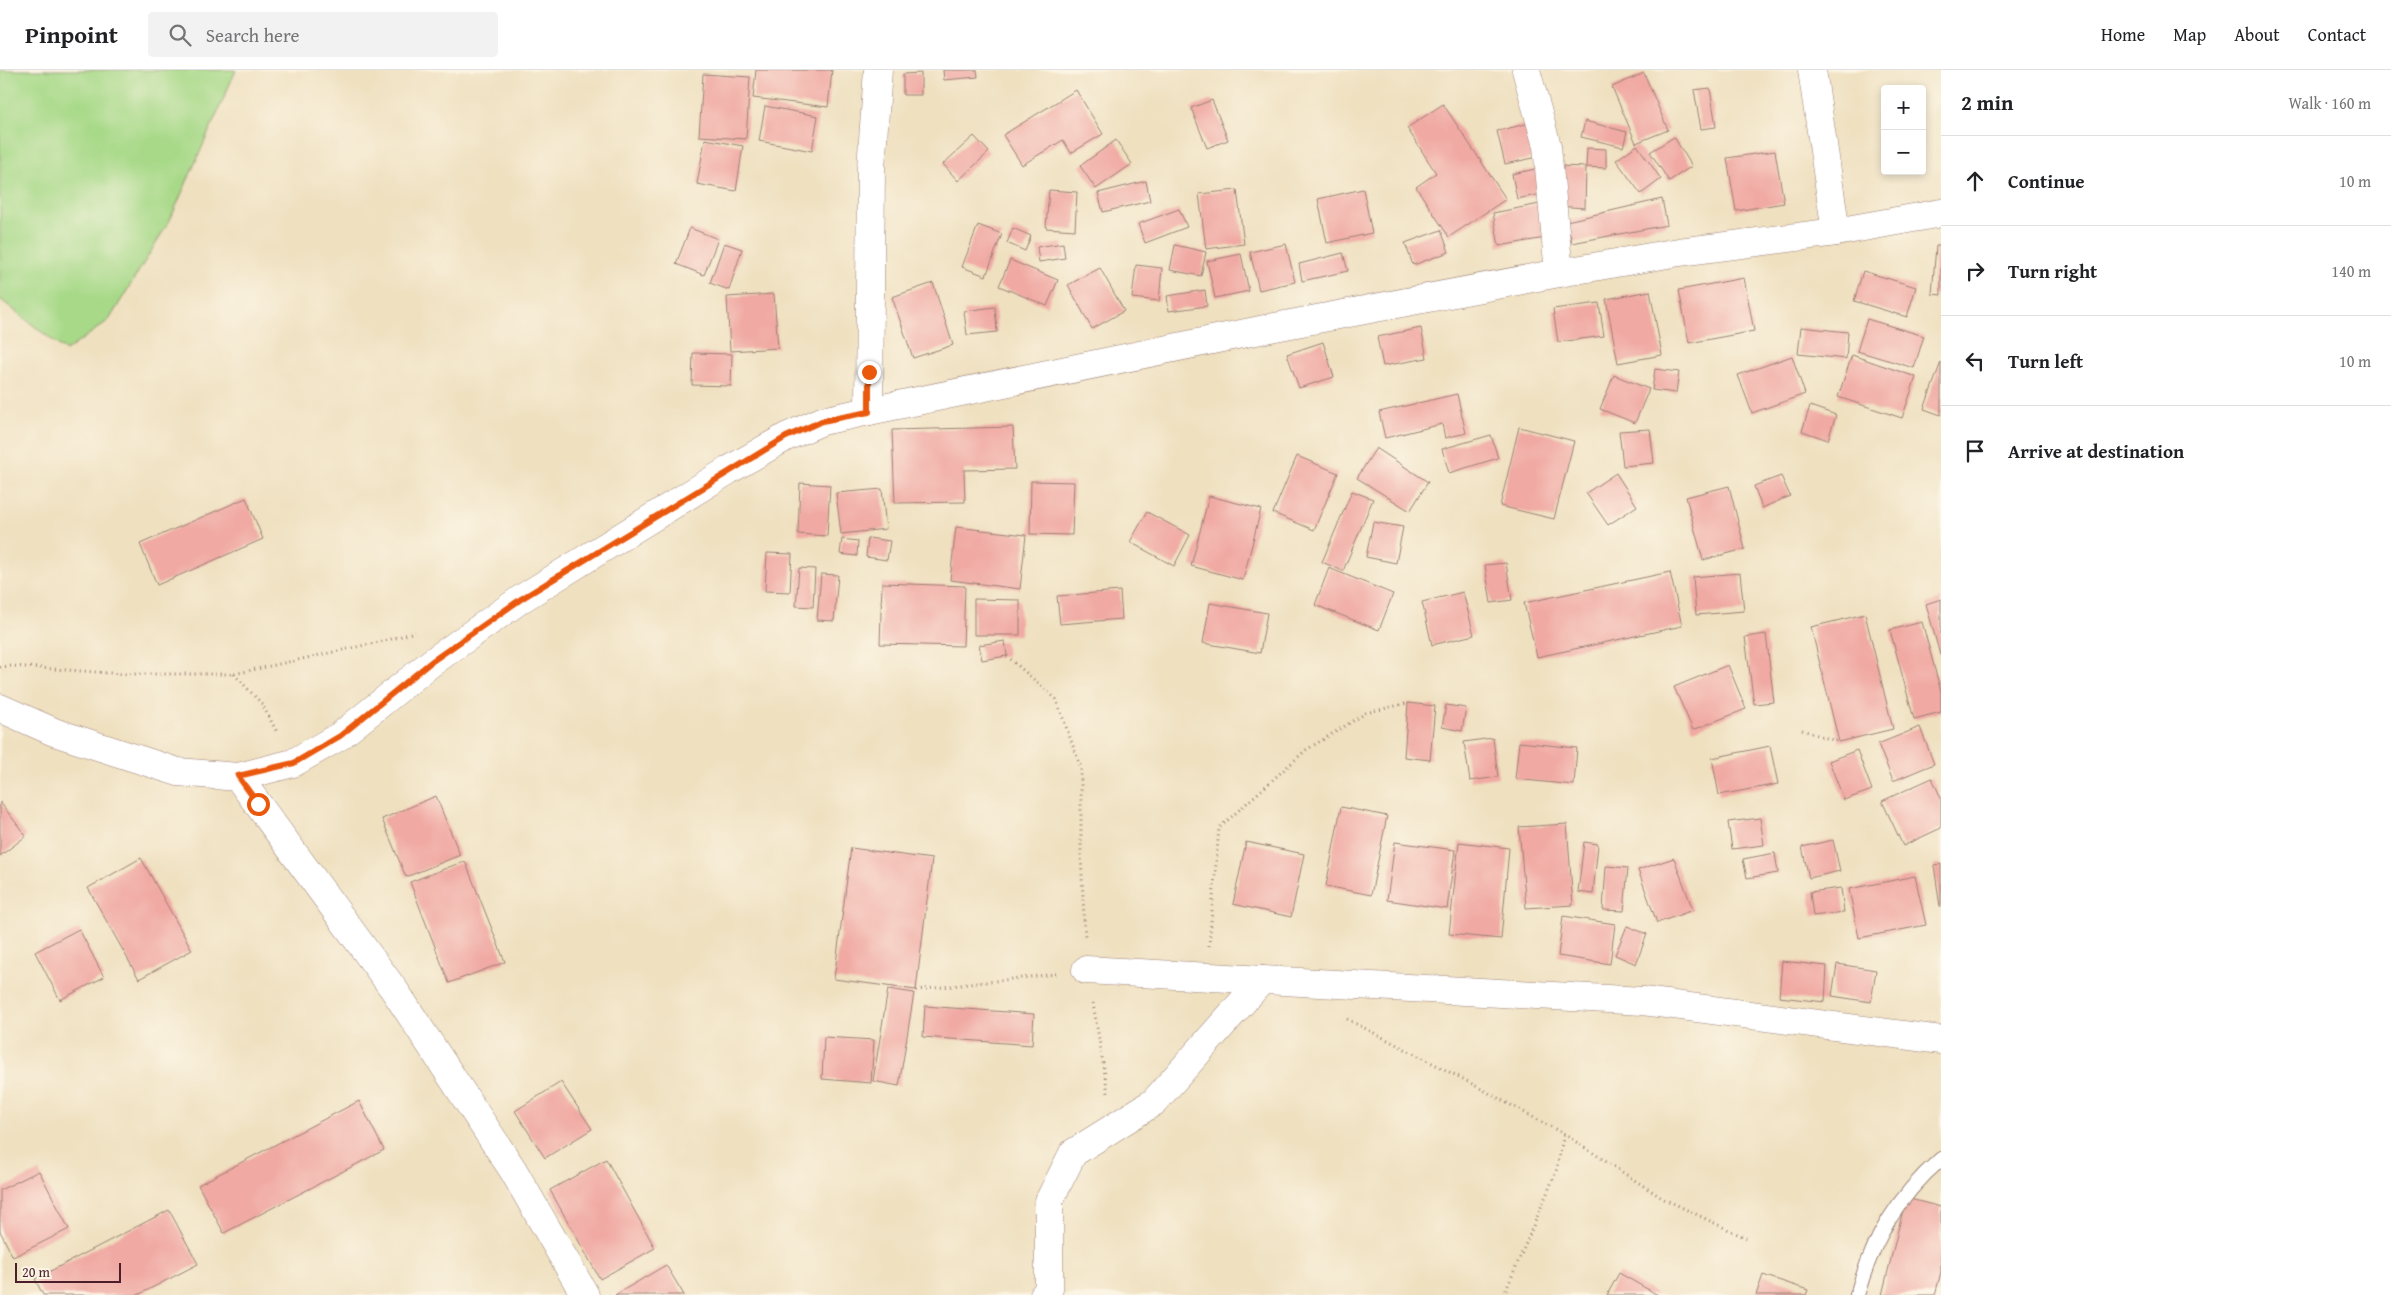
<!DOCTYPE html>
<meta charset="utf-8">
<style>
:root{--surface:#fff;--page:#f2f2f2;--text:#202124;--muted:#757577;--line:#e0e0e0}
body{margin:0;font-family:"Gentium Book Plus",serif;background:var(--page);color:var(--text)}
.controls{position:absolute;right:15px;top:15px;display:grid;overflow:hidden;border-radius:5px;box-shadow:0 2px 8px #0003}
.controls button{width:45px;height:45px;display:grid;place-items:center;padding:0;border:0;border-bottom:1px solid var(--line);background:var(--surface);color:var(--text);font:25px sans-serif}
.scale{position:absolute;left:15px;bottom:12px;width:106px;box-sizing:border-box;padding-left:5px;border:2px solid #4a1f2b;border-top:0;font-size:14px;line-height:18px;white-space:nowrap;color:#4a1f2b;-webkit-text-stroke:4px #fcf5e5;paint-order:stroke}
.stop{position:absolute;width:15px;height:15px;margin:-11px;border:4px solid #ea580c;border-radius:50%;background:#fff}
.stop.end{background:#ea580c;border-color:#fff;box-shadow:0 1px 5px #0008}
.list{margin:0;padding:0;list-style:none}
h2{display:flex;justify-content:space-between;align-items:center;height:65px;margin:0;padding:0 20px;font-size:21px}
h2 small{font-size:16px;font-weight:400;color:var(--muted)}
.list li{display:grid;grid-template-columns:32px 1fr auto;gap:15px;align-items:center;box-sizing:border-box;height:90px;padding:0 20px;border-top:1px solid var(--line)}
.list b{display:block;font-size:19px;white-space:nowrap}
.list em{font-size:16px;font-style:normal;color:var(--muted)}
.icon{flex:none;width:28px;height:28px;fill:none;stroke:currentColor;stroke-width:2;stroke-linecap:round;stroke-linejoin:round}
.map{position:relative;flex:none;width:1941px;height:1225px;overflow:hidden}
header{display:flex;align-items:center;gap:30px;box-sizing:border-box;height:70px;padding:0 25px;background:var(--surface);border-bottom:1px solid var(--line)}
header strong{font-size:24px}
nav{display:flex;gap:28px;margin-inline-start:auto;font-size:18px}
.search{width:350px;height:45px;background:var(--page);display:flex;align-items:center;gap:12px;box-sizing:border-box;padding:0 18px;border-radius:5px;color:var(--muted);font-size:19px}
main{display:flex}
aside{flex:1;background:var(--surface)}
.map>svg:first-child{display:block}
.grass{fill:#a7d988;stroke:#787c5a}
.building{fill:#f0a9a3}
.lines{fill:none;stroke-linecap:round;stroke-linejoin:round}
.service-casing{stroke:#9c8076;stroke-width:16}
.minor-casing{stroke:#9c8076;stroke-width:29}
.tertiary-casing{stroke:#9c8076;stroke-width:29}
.path{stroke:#9c8076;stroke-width:3;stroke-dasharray:1 4;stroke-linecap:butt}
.service{stroke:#fff;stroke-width:14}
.minor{stroke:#fff;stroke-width:28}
.tertiary{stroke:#fff;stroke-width:28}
.route{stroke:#ea580c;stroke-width:6}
</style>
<header>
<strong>Pinpoint</strong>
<div class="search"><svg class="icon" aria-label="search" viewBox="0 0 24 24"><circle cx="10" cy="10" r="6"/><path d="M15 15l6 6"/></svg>Search here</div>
<nav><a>Home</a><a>Map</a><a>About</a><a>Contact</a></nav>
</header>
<main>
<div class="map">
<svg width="1941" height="1225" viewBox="0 0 1941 1225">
<rect width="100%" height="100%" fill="#fcf5e5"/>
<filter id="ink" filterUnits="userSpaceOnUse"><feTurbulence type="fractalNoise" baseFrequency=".02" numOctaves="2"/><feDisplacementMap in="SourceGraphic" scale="10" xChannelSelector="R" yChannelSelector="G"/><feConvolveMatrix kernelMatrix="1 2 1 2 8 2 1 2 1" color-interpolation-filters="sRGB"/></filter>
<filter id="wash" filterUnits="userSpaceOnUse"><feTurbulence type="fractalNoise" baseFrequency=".0096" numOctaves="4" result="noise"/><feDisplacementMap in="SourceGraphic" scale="20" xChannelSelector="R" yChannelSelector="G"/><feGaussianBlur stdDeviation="1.12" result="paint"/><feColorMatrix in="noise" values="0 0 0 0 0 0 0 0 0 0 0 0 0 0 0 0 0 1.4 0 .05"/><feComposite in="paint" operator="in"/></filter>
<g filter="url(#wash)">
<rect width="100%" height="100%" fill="#efe0c0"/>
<polygon class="grass" points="0,0 236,0 170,150 109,250 66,281 0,229"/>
<g id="blocks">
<g class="building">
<polygon points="756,0 832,0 828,37 753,28"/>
<polygon points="943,0 977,0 978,7 944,10"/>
<polygon points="921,3 921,25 903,25 903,4"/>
<polygon points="1644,3 1668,60 1636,73 1612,17"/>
<polygon points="703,4 750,7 746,69 699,66"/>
<polygon points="1710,18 1716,57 1701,59 1694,20"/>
<polygon points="1076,20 1103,64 1071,83 1063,70 1022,95 1003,65"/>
<polygon points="1212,30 1228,70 1207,78 1191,38"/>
<polygon points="1443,34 1506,129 1449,167 1416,117 1436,103 1407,58"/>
<polygon points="765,36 818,46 812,81 759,71"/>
<polygon points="1585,51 1627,62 1623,77 1581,67"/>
<polygon points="1530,53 1538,87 1505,94 1497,61"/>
<polygon points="974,66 989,82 958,111 943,94"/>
<polygon points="1674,67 1692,96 1669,111 1650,82"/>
<polygon points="705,69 743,76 736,121 697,114"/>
<polygon points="1116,70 1132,94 1096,119 1080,96"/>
<polygon points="1637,75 1661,109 1641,124 1616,90"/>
<polygon points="1587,78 1606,79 1606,98 1586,97 1585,138 1557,136 1559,96 1586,97"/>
<polygon points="1775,81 1784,133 1736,141 1727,88"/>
<polygon points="1540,98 1546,123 1517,129 1512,104"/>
<polygon points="1146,111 1150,131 1103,142 1098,123"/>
<polygon points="1363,119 1372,163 1327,173 1318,129"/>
<polygon points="1049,120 1077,122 1075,160 1046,158"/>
<polygon points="1237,120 1244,174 1206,179 1199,124"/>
<polygon points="1662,129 1667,155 1572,173 1567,151"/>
<polygon points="1545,133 1551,167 1499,176 1493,143"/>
<polygon points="1179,139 1187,157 1145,173 1138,154"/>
<polygon points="978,155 1002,164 986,206 962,197"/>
<polygon points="690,158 718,169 704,205 676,194"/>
<polygon points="1013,158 1031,166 1025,181 1007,173"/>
<polygon points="1441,160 1449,182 1413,195 1405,173"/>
<polygon points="724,173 742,179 729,220 710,213"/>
<polygon points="1063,173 1065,188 1039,192 1037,177"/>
<polygon points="1286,174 1295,212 1259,220 1250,182"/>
<polygon points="1175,175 1206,182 1201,206 1170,200"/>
<polygon points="1936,176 1941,176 1941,225 1932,224"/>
<polygon points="1343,183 1348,201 1302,211 1299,194"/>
<polygon points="1241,184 1249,221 1215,228 1207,191"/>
<polygon points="1010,190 1058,210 1047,236 999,216"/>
<polygon points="1136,195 1162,198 1159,231 1132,228"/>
<polygon points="1100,198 1124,241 1092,259 1068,215"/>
<polygon points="1863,201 1916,217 1907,247 1854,231"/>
<polygon points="1744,208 1754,261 1689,273 1679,220"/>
<polygon points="933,213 953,275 913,288 892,227"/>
<polygon points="1205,220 1207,236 1169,241 1167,226"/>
<polygon points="1650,221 1662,285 1618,293 1606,229"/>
<polygon points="774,224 778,278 730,281 727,227"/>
<polygon points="1599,233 1604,266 1558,272 1553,239"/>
<polygon points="995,237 997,262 967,265 964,241"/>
<polygon points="1867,249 1924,266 1914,298 1857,281"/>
<polygon points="1801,257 1848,262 1846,289 1798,284"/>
<polygon points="1421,258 1427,288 1383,296 1377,267"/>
<polygon points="1323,272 1334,307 1299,318 1287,284"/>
<polygon points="693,283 732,284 731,316 692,315"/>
<polygon points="1852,285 1916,307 1902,348 1838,327"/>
<polygon points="1792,286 1805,324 1752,343 1738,305"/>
<polygon points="1941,292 1941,345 1924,339"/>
<polygon points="1655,299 1679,302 1676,323 1652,320"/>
<polygon points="1614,305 1649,319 1635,353 1600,339"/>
<polygon points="1457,324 1466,363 1445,368 1442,354 1385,368 1379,342"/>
<polygon points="1810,336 1836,345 1828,370 1802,361"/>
<polygon points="1013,357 1015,399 964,400 965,432 895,433 892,360"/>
<polygon points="1519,357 1574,371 1554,449 1500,436"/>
<polygon points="1650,359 1654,393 1623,396 1619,361"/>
<polygon points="1491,365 1498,388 1449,403 1442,379"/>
<polygon points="1376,378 1428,412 1410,441 1357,408"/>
<polygon points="1297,386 1338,403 1314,460 1273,443"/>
<polygon points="1616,403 1637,436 1608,455 1586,423"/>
<polygon points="1781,406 1790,426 1762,438 1754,416"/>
<polygon points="1031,411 1074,412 1072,465 1030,464"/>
<polygon points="800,413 830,415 827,466 798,464"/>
<polygon points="1729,416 1745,479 1703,490 1686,427"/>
<polygon points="882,419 886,459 841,464 836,423"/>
<polygon points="1352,421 1373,429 1343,501 1322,492"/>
<polygon points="1209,426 1261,439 1243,510 1191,496"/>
<polygon points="246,428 263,469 157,515 140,474"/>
<polygon points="1147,442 1190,465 1174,496 1130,472"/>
<polygon points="1373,452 1403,457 1396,493 1366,487"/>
<polygon points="956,457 1026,465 1020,519 950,510"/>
<polygon points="868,468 890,471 887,490 866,487"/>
<polygon points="842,469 858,471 857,486 840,484"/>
<polygon points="767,483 792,484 790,522 765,521"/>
<polygon points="1506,493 1512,530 1491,533 1485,495"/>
<polygon points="799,498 815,499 813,537 796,536"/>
<polygon points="1329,498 1393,524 1379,560 1315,535"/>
<polygon points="1670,502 1682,556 1537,587 1524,533"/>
<polygon points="1740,503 1744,541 1696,545 1693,507"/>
<polygon points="821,504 838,505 834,551 817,550"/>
<polygon points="882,513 965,516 963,576 880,574"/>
<polygon points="1120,521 1122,549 1060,554 1057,526"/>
<polygon points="1463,522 1474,565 1432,575 1422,532"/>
<polygon points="974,529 1020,530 1020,565 974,565"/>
<polygon points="1941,529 1941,585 1940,585 1926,534"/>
<polygon points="1210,533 1267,543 1260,583 1203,573"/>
<polygon points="1865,544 1893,659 1839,672 1811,557"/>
<polygon points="1922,552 1941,622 1941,642 1914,649 1890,560"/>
<polygon points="1766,564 1774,632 1754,634 1745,567"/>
<polygon points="1005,571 1007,586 982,590 979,575"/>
<polygon points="1728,595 1746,639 1693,660 1674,617"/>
<polygon points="1408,633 1435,636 1430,690 1404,687"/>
<polygon points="1446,635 1466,638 1462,661 1442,657"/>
<polygon points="1920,657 1934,694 1893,711 1878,674"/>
<polygon points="1493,668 1498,707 1470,711 1464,672"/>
<polygon points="1519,672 1577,678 1574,715 1515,709"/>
<polygon points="1770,676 1778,714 1719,725 1712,688"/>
<polygon points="1857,680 1872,720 1844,730 1829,691"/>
<polygon points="1932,708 1941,728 1941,758 1903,776 1882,731"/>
<polygon points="436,726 460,785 406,807 382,749"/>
<polygon points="0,732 26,766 0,786"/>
<polygon points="1341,737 1387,746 1371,825 1326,816"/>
<polygon points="1760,748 1764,775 1732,779 1728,752"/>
<polygon points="1567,754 1573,835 1526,838 1519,757"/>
<polygon points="1833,770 1840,801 1809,808 1802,777"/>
<polygon points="1246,772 1304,784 1291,847 1233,834"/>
<polygon points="1395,772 1455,780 1447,839 1387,830"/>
<polygon points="1459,772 1509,778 1501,869 1449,864"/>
<polygon points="1584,772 1598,774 1593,824 1578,822"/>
<polygon points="851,778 932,789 916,920 834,909"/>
<polygon points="1775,783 1778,803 1747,808 1743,789"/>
<polygon points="141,788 192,880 139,909 88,818"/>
<polygon points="1674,788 1693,840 1657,853 1638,800"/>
<polygon points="465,791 505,892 449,913 410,812"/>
<polygon points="1941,794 1941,837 1940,837 1934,795"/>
<polygon points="1606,796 1628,798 1624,841 1603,840"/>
<polygon points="1915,806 1926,855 1859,868 1849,819"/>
<polygon points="1841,818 1844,842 1813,846 1810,822"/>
<polygon points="1563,846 1615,854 1610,894 1558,886"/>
<polygon points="1627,856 1647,864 1636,894 1615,885"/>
<polygon points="79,859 104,907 60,930 35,882"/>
<polygon points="1782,891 1827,896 1825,932 1779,927"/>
<polygon points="1837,894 1876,900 1871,932 1832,926"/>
<polygon points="888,919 914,923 899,1016 873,1011"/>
<polygon points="925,936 1034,944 1032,975 923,967"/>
<polygon points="824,967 874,970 871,1013 822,1009"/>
<polygon points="561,1012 592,1059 545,1088 515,1041"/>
<polygon points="359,1031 384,1080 224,1163 198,1115"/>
<polygon points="606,1089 655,1178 600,1209 550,1120"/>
<polygon points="39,1101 69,1159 13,1187 0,1161 0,1120"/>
<polygon points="1906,1128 1941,1137 1941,1202 1935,1225 1882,1225"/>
<polygon points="169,1140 198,1194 138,1225 43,1225 35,1209"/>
<polygon points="666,1195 684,1225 615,1225"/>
<polygon points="1619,1203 1658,1225 1607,1225"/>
<polygon points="1763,1205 1808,1220 1806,1225 1756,1225"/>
</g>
</g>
</g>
<g filter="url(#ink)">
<use href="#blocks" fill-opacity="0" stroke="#9c8076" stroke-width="1"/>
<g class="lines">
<g class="service-casing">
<path id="service" d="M1857,1225C1873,1169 1897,1127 1941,1089"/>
</g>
<g class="minor-casing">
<g id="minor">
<polyline points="1526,0 1547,76 1559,203"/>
<polyline points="1812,0 1836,162"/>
<polyline points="0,638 54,662 178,702 238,707 293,693 340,666 431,593 521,529 729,400 786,367 822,351 869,341"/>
<polyline points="238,707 395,921 513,1100 585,1225"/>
<polyline points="1086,900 1643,931 1941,970"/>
<polyline points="1044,1225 1049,1219 1049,1131 1073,1083 1154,1032 1262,910"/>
</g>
</g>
<g class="tertiary-casing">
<polyline id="tertiary" points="878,0 871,98 869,341 1275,257 1559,203 1679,182 1836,162 1941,143"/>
</g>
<g class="path">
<polyline points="1007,586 1056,629 1081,698 1081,785 1085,868"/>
<polyline points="0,597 12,596 123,604 234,604 388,570 415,562"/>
<polyline points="234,604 262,634 278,664"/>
<polyline points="1802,660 1839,672"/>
<polyline points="1209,876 1219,758 1306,680 1366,643 1408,633"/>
<polyline points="916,920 1056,904"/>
<polyline points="1093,933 1108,1023"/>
<polyline points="1347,949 1463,1009 1564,1064 1662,1128 1746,1168"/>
<polyline points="1504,1225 1556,1102 1564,1064"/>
</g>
<use href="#service" class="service"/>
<use href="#minor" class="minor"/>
<use href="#tertiary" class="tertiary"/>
</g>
</g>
<g class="lines" filter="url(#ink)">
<polyline class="route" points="258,734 238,706 294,693 340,666 431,592 521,529 786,367 822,351 869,342 869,302"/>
</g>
</svg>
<div class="controls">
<button>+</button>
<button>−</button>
</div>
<div class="scale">20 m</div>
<div class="stop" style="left:258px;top:734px"></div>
<div class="stop end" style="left:869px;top:302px"></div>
</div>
<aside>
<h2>2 min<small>Walk · 160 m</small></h2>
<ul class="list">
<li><svg class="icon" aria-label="ahead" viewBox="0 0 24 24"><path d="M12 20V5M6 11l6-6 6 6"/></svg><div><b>Continue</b></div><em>10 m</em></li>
<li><svg class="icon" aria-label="right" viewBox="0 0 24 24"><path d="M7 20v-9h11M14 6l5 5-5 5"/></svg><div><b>Turn right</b></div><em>140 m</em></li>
<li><svg class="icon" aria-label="left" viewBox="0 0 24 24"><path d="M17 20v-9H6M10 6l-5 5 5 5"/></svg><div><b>Turn left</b></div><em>10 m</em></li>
<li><svg class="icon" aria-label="arrive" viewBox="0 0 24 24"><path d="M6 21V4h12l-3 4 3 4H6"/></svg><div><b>Arrive at destination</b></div></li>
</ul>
</aside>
</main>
